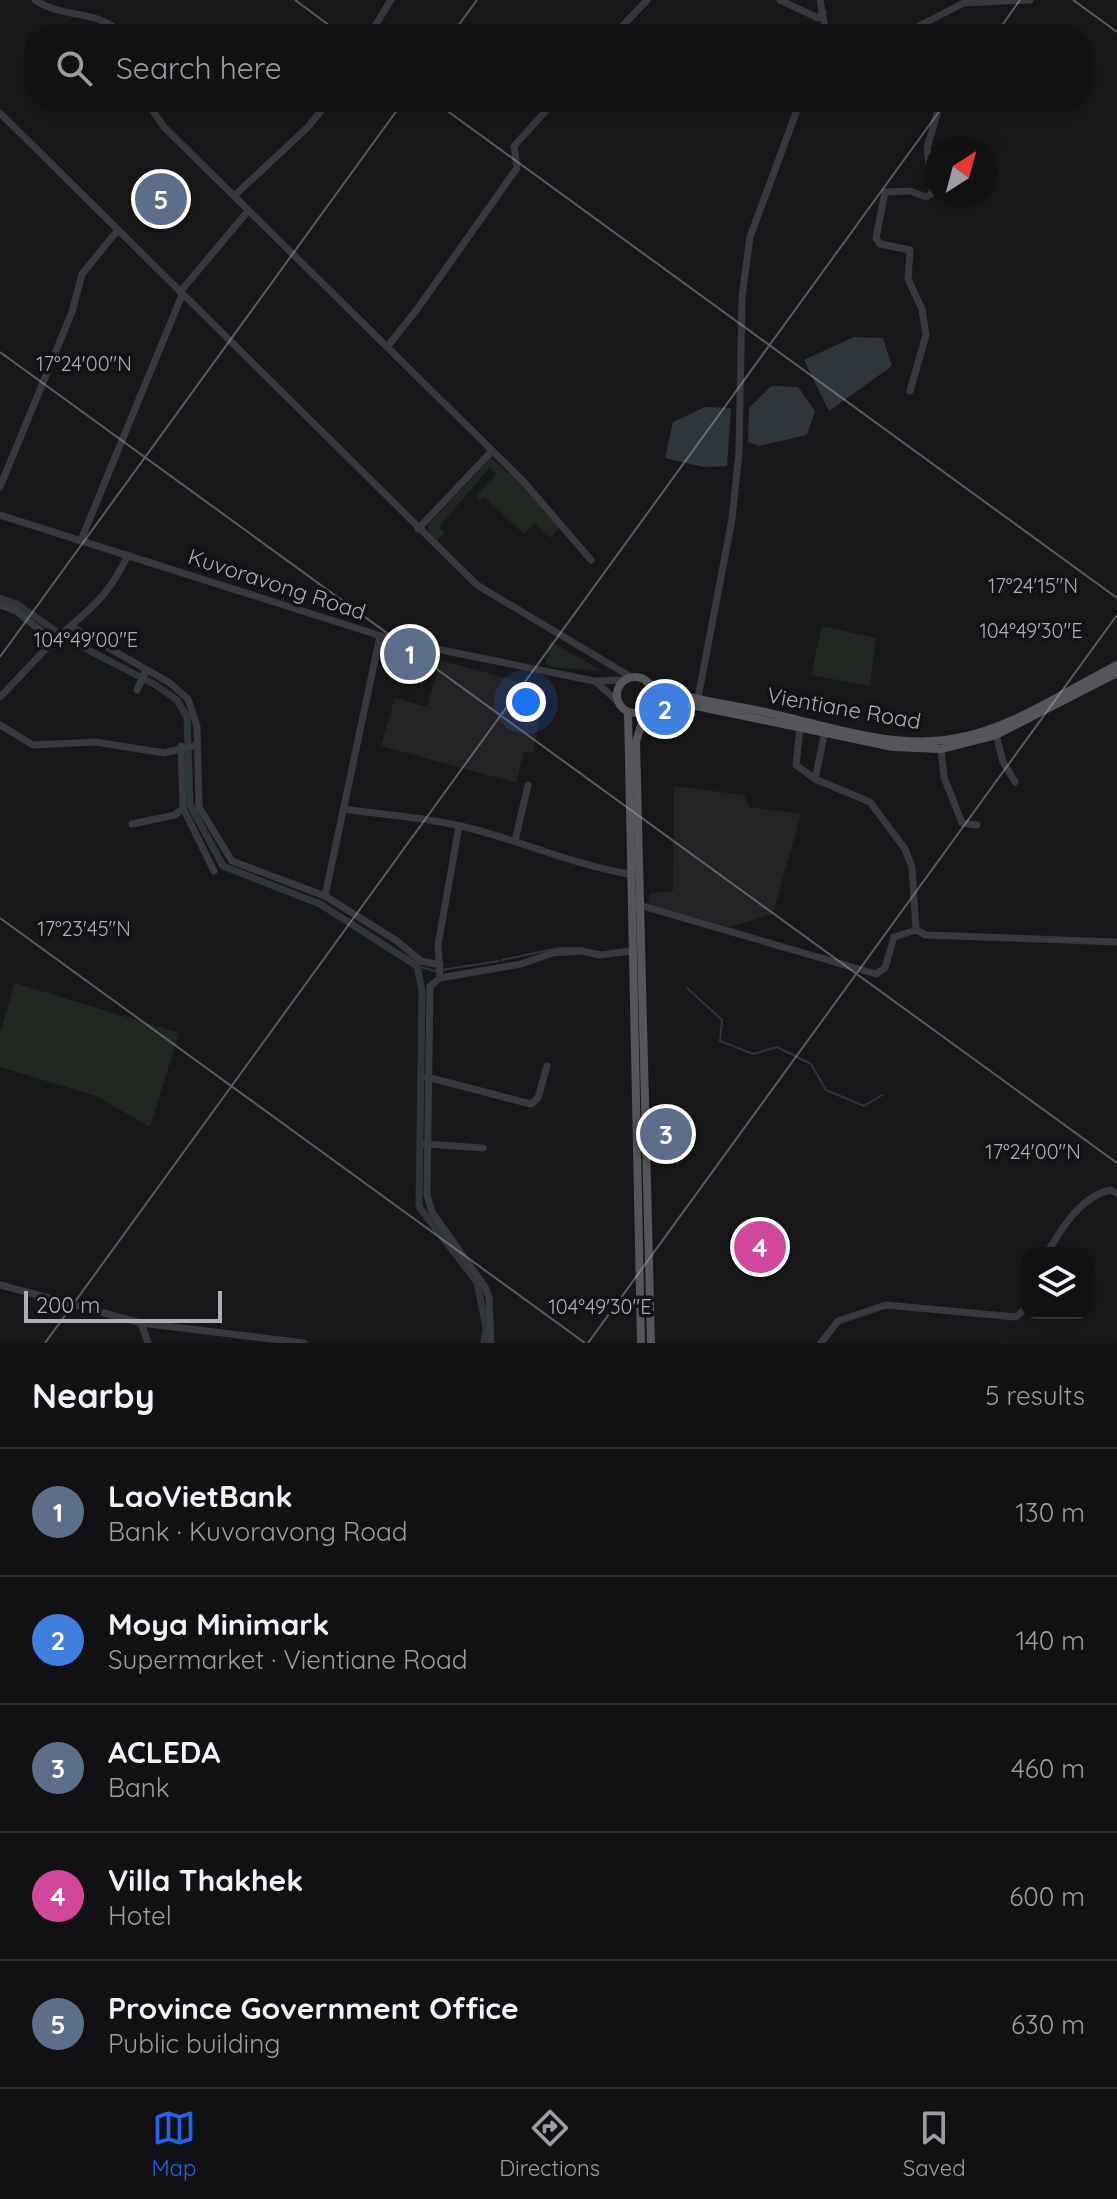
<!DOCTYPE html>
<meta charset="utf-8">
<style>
:root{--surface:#111113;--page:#1e1f21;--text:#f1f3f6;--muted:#9c9da0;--line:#303133;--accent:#2563eb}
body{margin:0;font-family:Quicksand,sans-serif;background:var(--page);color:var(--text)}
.controls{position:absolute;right:24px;bottom:24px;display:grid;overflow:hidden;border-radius:16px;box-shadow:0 8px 32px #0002}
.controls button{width:72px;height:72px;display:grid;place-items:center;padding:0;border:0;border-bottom:2px solid var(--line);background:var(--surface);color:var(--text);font:40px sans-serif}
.compass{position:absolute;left:925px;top:136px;width:72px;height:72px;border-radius:50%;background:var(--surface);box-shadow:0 8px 32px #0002;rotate:36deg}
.scale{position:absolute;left:24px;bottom:20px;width:198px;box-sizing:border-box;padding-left:8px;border:4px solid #aaafb8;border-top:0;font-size:22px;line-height:28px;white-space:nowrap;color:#aaafb8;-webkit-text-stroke:6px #121214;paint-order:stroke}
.you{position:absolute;left:526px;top:702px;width:28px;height:28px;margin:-20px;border:6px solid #fff;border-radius:50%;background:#1a73e8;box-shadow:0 0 0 12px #1a73e833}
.badge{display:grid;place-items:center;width:52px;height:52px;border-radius:50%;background:var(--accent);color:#fff;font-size:26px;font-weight:700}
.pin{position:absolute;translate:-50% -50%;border:4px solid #fff;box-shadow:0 2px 8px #0006}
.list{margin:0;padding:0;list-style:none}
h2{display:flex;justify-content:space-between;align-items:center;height:104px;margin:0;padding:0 32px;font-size:34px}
h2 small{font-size:26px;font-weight:400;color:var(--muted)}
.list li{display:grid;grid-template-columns:52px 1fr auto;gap:24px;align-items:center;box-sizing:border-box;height:128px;padding:0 32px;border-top:2px solid var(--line)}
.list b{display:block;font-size:30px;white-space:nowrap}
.list p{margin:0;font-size:26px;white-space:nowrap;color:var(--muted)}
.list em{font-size:26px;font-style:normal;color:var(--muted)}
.icon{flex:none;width:44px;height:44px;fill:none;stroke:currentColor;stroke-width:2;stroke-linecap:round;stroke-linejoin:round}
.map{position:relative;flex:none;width:1117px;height:1343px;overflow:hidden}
.search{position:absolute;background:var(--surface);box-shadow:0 8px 32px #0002;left:24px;right:24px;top:24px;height:88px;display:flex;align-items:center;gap:20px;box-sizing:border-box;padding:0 28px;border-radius:32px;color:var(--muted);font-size:30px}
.sheet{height:744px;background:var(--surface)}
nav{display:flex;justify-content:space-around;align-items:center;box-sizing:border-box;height:112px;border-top:2px solid var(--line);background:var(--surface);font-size:22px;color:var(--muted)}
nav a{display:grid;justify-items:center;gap:4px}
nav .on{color:var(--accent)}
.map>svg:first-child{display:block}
.built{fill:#232326}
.green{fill:#1f2720}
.water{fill:#2e363c}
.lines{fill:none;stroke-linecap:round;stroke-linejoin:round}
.stream{stroke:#2e363c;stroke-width:2}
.canal{stroke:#2e363c;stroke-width:7}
.minor{stroke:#38393e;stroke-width:7}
.major{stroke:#54565c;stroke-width:8}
.ticks{fill:none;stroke:#aaafb8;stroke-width:2;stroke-opacity:0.45}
.labels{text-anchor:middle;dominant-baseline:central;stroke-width:7;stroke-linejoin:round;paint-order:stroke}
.street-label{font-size:22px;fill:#aaafb8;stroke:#121214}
.ticks-label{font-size:20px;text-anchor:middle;fill:#aaafb8;stroke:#121214;stroke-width:7;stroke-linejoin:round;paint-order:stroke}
</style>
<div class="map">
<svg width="1117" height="1343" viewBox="0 0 1117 1343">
<rect width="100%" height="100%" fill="#171719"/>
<g class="built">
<polygon points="440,660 546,689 533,753 524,751 516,783 381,746 395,698 427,707"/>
<polygon points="674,786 744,795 749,807 801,814 773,914 730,927 647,905 650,893 673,891"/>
</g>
<g class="green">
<polygon points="491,458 522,484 559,527 551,538 534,523 524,534 484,497 480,500 476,496 496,474 490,467 439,527 445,533 437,540 428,532 428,525"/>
<polygon points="822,626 876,638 870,686 811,675"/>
<polygon points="550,641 599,669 600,671 550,667 546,663"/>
<polygon points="15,983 179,1033 150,1127 96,1096 0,1067 0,1033"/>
</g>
<g class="water">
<polygon points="854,337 883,338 892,366 829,411 804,360"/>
<polygon points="771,386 798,387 815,411 807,435 759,446 748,442 749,408"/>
<polygon points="705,407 731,408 727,466 703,467 665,458 673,422"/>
</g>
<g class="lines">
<g class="stream">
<polyline points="502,960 559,948 581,948"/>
<polyline points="417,966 435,971 499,961"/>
<polyline points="687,988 722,1020 720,1041 753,1054 777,1047 811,1064 826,1090 864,1106 882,1095"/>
</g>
<polyline class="canal" points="0,598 17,604 67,639 154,684 177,700 187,717 190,805 223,866 320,904 417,966 422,991 419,1207 477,1282 486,1328 484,1343"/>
<g class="minor">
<path d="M35,0C62,19 100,9 121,34"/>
<polyline points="780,0 818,18 823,13"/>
<polyline points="820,0 826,34"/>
<polyline points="370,34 391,0"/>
<polyline points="615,34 647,0"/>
<polyline points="903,34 964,3 1030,0"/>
<polyline points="147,102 164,127 524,482 591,560"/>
<polyline points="0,113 477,585 631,677"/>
<polyline points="234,196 308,127 328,102"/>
<polyline points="180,292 248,211"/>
<polyline points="387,347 418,308 517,168 514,146 554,102"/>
<polyline points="910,391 926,335 922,309 908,279 910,250 880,244 876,238 885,192 910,191 926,197 933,193 927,148 937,114 936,102"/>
<polyline points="0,487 72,312 82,274 117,231"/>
<polyline points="0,515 397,641 594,681 625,680"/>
<polyline points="418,529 492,451"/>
<polyline points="81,540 182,295"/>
<polyline points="0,605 16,611 54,641"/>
<polyline points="72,627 170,683 188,699 197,726 199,807 232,861 325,896 397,941 421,961 440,965"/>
<polyline points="596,682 617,701"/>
<polyline points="137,690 146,670"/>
<path d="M0,697C19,678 37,657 56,639C91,607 107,599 128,555"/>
<polyline points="698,698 732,519 739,452 742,297 750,237 800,102"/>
<polyline points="0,725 33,745 96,742 164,753 197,745"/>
<polyline points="800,728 796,765 815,779"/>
<polyline points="825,731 815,779 870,802 905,849 912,867 916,930"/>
<polyline points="996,735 1003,762 1015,782"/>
<polyline points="181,746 183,808 214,871"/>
<polyline points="941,749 944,777 962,823 977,825"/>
<path d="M343,809C386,815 431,818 473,829C526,843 575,865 629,874"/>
<polyline points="132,824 175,815 183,808"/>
<polyline points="515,841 528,785"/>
<polyline points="325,896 380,636"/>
<polyline points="639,905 876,974 885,968 894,937 916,930"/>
<polyline points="916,930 926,935 1117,942"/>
<polyline points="440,978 438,945 459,826"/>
<polyline points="427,1077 531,1104 538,1098 547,1066"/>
<polyline points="426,1144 483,1148"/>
<path d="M1047,1253C1062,1228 1080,1197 1110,1190L1117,1193"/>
<polyline points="0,1285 141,1323 304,1343"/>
<polyline points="141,1323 148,1343"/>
<polyline points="491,1343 489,1298 485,1287 432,1212 427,1195 430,986 440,978 521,964 553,953 582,951 600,955 631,951"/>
<polyline points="821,1343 838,1321 886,1305 1016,1317 1027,1307"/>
</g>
<g class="major">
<circle cx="635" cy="695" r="18"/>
<path d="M648,683C683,699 723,703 760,711C822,724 894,751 957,738C1013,728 1067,690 1117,665"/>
<polyline points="650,705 691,705 893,747 941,749 996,735 1117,673"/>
<polyline points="646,709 636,742 651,1343"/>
<polyline points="628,712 641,1343"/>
</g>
</g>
<path class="ticks" d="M295,0L341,34M1073,0L1117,32M452,34L477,0M996,34L1020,0M435,102L1117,598M0,352L1117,1163M0,657L403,102M0,918L585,1343M45,1343L946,102M588,1343L1117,615"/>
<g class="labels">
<g class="street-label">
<text transform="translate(277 584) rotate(18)">Kuvoravong Road</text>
<text transform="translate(844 708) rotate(10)">Vientiane Road</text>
</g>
</g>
<g class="ticks-label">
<text x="84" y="371">17°24'00"N</text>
<text x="1033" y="593">17°24'15"N</text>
<text x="1031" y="638">104°49'30"E</text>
<text x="86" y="647">104°49'00"E</text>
<text x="84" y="936">17°23'45"N</text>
<text x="1033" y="1159">17°24'00"N</text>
<text x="600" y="1314">104°49'30"E</text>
</g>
</svg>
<div class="controls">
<button><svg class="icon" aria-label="layers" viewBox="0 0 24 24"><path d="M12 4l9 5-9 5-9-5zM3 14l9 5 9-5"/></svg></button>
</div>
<svg class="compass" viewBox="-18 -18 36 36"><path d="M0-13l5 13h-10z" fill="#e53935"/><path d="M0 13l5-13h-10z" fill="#9c9da0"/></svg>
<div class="scale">200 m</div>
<div class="you"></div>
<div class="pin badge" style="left:410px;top:654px;background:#5c6f8a">1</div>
<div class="pin badge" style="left:665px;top:709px;background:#3f7fe0">2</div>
<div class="pin badge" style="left:666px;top:1134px;background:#5c6f8a">3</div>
<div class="pin badge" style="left:760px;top:1247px;background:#d1479c">4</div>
<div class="pin badge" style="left:161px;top:199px;background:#5c6f8a">5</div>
<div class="search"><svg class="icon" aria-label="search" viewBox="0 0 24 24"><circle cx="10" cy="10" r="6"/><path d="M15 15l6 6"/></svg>Search here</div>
</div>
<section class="sheet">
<h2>Nearby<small>5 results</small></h2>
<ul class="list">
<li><span class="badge" style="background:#5c6f8a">1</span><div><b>LaoVietBank</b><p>Bank · Kuvoravong Road</p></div><em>130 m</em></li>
<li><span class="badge" style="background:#3f7fe0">2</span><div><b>Moya Minimark</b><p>Supermarket · Vientiane Road</p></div><em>140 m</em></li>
<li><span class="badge" style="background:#5c6f8a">3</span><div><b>ACLEDA</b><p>Bank</p></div><em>460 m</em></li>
<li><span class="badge" style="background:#d1479c">4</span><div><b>Villa Thakhek</b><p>Hotel</p></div><em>600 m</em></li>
<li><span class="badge" style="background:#5c6f8a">5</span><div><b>Province Government Office</b><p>Public building</p></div><em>630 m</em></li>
</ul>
</section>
<nav>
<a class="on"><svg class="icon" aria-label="map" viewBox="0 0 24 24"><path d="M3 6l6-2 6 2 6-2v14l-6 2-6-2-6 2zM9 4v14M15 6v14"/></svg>Map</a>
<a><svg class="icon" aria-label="directions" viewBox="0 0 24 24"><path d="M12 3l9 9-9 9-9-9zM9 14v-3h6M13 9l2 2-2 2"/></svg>Directions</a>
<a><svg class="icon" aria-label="saved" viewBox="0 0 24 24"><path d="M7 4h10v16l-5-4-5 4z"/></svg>Saved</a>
</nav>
